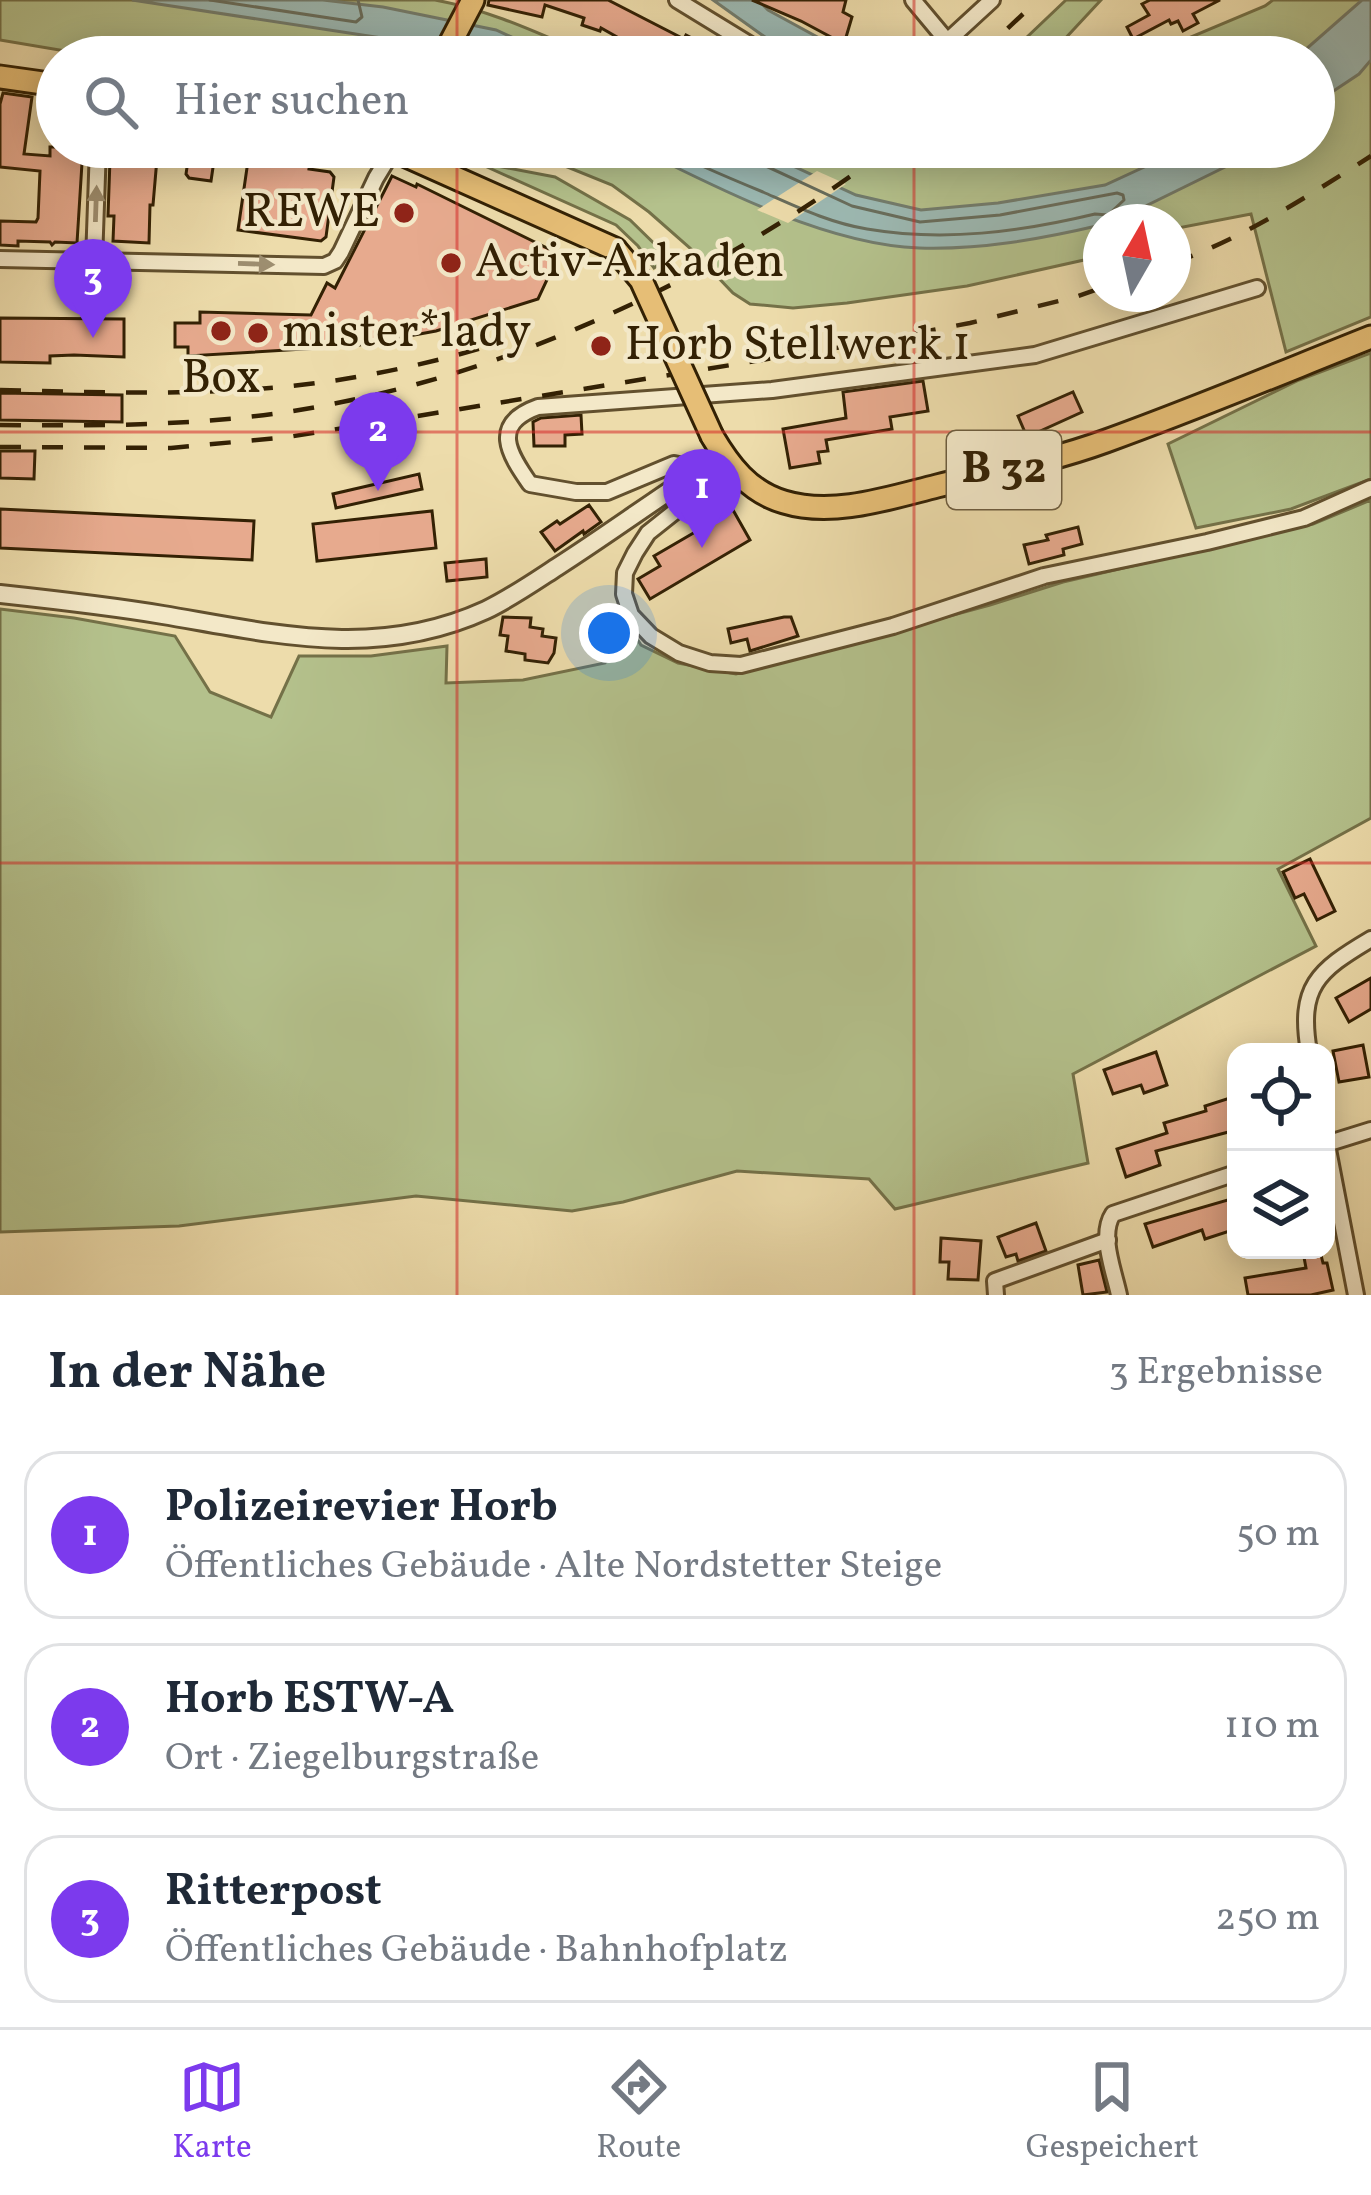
<!DOCTYPE html>
<html lang="de">
<meta charset="utf-8">
<style>
:root{--surface:#fff;--page:#f6f6f7;--text:#1f2937;--muted:#747a83;--line:#e0e1e3;--accent:#7c3aed}
body{margin:0;font-family:Vollkorn,serif;background:var(--page);color:var(--text)}
.controls{position:absolute;right:36px;bottom:36px;display:grid;overflow:hidden;border-radius:24px;box-shadow:0 6px 30px #0003}
.controls button{width:108px;height:108px;display:grid;place-items:center;padding:0;border:0;border-bottom:3px solid var(--line);background:var(--surface);color:var(--text);font:60px sans-serif}
.compass{position:absolute;left:1083px;top:204px;width:108px;height:108px;border-radius:50%;background:var(--surface);box-shadow:0 6px 30px #0003;rotate:9deg}
.you{position:absolute;left:609px;top:633px;width:42px;height:42px;margin:-30px;border:9px solid #fff;border-radius:50%;background:#1a73e8;box-shadow:0 0 0 18px #1a73e833}
.badge{display:grid;place-items:center;width:78px;height:78px;border-radius:50%;background:var(--accent);color:#fff;font-size:39px;font-weight:700}
.pin{position:absolute;translate:-50% -99px;filter:drop-shadow(0 3px 6px #0008)}
.pin::after{content:'';position:absolute;top:63px;width:42px;height:36px;background:inherit;clip-path:polygon(0 0,100% 0,50% 100%)}
.list{margin:0;padding:0;list-style:none}
h2{display:flex;justify-content:space-between;align-items:center;height:156px;margin:0;padding:0 48px;font-size:51px}
h2 small{font-size:39px;font-weight:400;color:var(--muted)}
.list li{display:grid;grid-template-columns:78px 1fr auto;gap:36px;align-items:center;box-sizing:border-box;height:168px;margin:0 24px 24px;padding:0 24px;border:3px solid var(--line);border-radius:36px}
.list b{display:block;font-size:45px;white-space:nowrap}
.list p{margin:0;font-size:39px;white-space:nowrap;color:var(--muted)}
.list em{font-size:39px;font-style:normal;color:var(--muted)}
.icon{flex:none;width:66px;height:66px;fill:none;stroke:currentColor;stroke-width:2;stroke-linecap:round;stroke-linejoin:round}
.map{position:relative;flex:none;width:1371px;height:1295px;overflow:hidden}
.search{position:absolute;background:var(--surface);box-shadow:0 6px 30px #0003;left:36px;right:36px;top:36px;height:132px;display:flex;align-items:center;gap:30px;box-sizing:border-box;padding:0 42px;border-radius:66px;color:var(--muted);font-size:45px}
.sheet{height:732px;background:var(--surface)}
nav{display:flex;justify-content:space-around;align-items:center;box-sizing:border-box;height:168px;border-top:3px solid var(--line);background:var(--surface);font-size:33px;color:var(--muted)}
nav a{display:grid;justify-items:center;gap:6px}
nav .on{color:var(--accent)}
.map>svg:first-child{display:block}
.green{fill:#b4c18c;stroke:#747148;stroke-width:3}
.water{fill:#9cb9b3;stroke:#727c6d;stroke-width:3}
.pier{fill:#eddcab}
.lines{fill:none;stroke-linecap:round;stroke-linejoin:round}
.shore{stroke:#686d5c;stroke-width:3}
.building{fill:#e7aa8e;stroke:#332104;stroke-width:3}
.minor-casing{stroke:#62502e;stroke-width:20}
.tertiary-casing{stroke:#62502e;stroke-width:22}
.primary-casing{stroke:#332104;stroke-width:27}
.minor{stroke:#f3e8c8;stroke-width:14}
.tertiary{stroke:#f3e8c8;stroke-width:16}
.primary{stroke:#e6be76;stroke-width:21}
.rail{stroke:#332104;stroke-width:4.5;stroke-dasharray:21 21;stroke-linecap:butt}
.primary-bridge-casing{stroke:#332104;stroke-width:27;stroke-linecap:butt}
.primary-bridge{stroke:#e6be76;stroke-width:21}
.oneway{fill:#9d8e70}
.grid{fill:none;stroke:#d62828;stroke-width:3;stroke-opacity:0.55}
.poi-dot{fill:#8f2418;stroke:#f3e8c8;stroke-width:4.5}
.labels{text-anchor:middle;dominant-baseline:central;stroke-width:9;stroke-linejoin:round;paint-order:stroke}
.shield{fill:#f3e8c8;stroke:#6d5d3f;stroke-width:3}
.shield-label{font-size:45px;font-weight:bold;fill:#332104}
.poi-label{font-size:48px;fill:#332104;stroke:#f3e8c8;text-anchor:start}
</style>
<div class="map">
<svg width="1371" height="1295" viewBox="0 0 1371 1295">
<rect width="100%" height="100%" fill="#eddcab"/>
<filter id="stains"><feTurbulence type="fractalNoise" baseFrequency=".00167" numOctaves="4"/><feColorMatrix values="0 0 0 0 .2 0 0 0 0 .09 0 0 0 0 .02 0 0 0 .5 -.17"/></filter>
<radialGradient id="worn" r=".72"><stop offset=".6" stop-color="#630" stop-opacity="0"/><stop offset="1" stop-color="#630" stop-opacity=".3"/></radialGradient>
<g class="green">
<path d="M0,0H435C491,10 542,35 594,57H101L0,40Z"/>
<polygon points="1066,0 1101,0 1048,57 1006,57"/>
<polygon points="1273,0 1371,0 1371,317 1286,352 1251,214 1173,229 1173,222 1101,222 1101,253 1084,260 967,286 847,303 793,308 750,304 733,293 690,248 649,212 612,185 518,147 839,147 940,165 947,147 1314,147 1314,57 1157,57 1186,39 1265,6"/>
<polygon points="476,162 555,177 630,220 669,258 654,268 638,246 616,225"/>
<polygon points="1371,353 1371,479 1291,509 1196,528 1168,444 1299,380"/>
<polygon points="1371,500 1371,818 1278,869 1316,946 1073,1074 1088,1163 895,1209 869,1179 737,1171 623,1202 572,1211 416,1196 179,1226 0,1232 0,609 74,618 175,636 210,692 271,717 299,656 371,656 447,646 446,683 523,680 605,663 629,626 641,645 678,663 736,674 990,605 1063,582 1313,524"/>
</g>
<g class="water">
<polygon points="132,0 323,0 383,7 496,30 556,57 451,57 408,42"/>
<polygon points="713,0 758,0 768,10 854,57 797,57 779,47"/>
<polygon points="1362,0 1371,0 1371,60 1359,74 1314,104 1314,57 1297,57"/>
<path d="M635,147H752L856,195L921,210L998,203L1105,185L1168,156L1180,147H1253L1225,167L1113,222H1101V225C1041,239 981,250 919,248C827,245 717,188 635,147Z"/>
</g>
<polygon class="pier" points="817,171 846,184 788,223 757,210"/>
<g class="lines">
<g class="shore">
<polyline points="210,0 356,22 362,17 358,0"/>
<path d="M662,147C695,164 729,178 763,192C797,207 830,223 867,229C944,242 1020,232 1095,214L1108,215L1124,200L1123,195L1117,193L1000,215L920,222L852,206L755,161L750,147"/>
</g>
</g>
<g class="building">
<polygon points="489,0 608,0 684,39 686,35 719,52 725,43 741,57 638,57 622,49 626,42 601,28 600,31 582,25 584,18 545,5 542,17 488,5"/>
<polygon points="752,0 846,0 843,12 852,17 844,44 801,21"/>
<polygon points="1150,0 1220,0 1193,14 1198,23 1183,31 1178,21 1171,24 1169,20 1133,39 1127,27 1149,15 1142,4"/>
<polygon points="3,93 32,97 24,154 50,156 50,147 83,147 77,243 55,242 52,245 50,242 18,241 18,246 0,245 0,221 36,222 38,218 40,171 0,167 0,104"/>
<polygon points="142,147 158,147 153,205 150,205 149,243 113,241 114,216 108,216 110,159 141,160"/>
<polygon points="190,147 216,147 211,181 189,178 186,174"/>
<polygon points="250,147 307,151 311,157 309,169 330,172 334,177 326,237 321,241 238,230"/>
<polygon points="392,176 416,187 417,184 559,254 538,299 436,331 354,346 188,356 188,347 175,347 175,323 200,323 200,312 311,315 327,283 335,288"/>
<polygon points="0,318 124,319 124,357 74,355 50,356 50,363 0,362"/>
<polygon points="923,381 928,411 890,417 892,429 826,440 828,451 818,452 820,463 790,468 783,429 846,418 843,392"/>
<polygon points="1073,392 1082,412 1027,437 1018,416"/>
<polygon points="0,393 122,395 122,422 0,420"/>
<polygon points="581,415 582,434 565,435 565,446 534,446 533,422 541,418"/>
<polygon points="0,451 35,451 34,479 0,478"/>
<polygon points="419,474 422,489 336,508 333,494"/>
<polygon points="589,505 601,522 584,534 583,531 555,551 541,532 557,521 560,524"/>
<polygon points="0,509 254,521 252,560 0,548"/>
<polygon points="733,510 750,540 650,599 638,579 660,566 654,556"/>
<polygon points="432,511 436,548 317,561 313,524"/>
<polygon points="1078,527 1082,544 1063,549 1064,555 1029,564 1024,545 1048,540 1046,535"/>
<polygon points="486,559 487,577 447,581 445,563"/>
<polygon points="503,617 531,618 530,627 543,629 542,636 556,638 554,653 548,663 525,660 525,654 506,651 508,636 500,635"/>
<polygon points="784,617 791,617 798,636 750,651 747,639 731,643 728,629"/>
<polygon points="1310,859 1335,911 1317,920 1304,894 1295,898 1283,872"/>
<polygon points="1371,978 1371,1009 1349,1022 1336,998"/>
<polygon points="1363,1045 1369,1077 1339,1082 1333,1051"/>
<polygon points="1156,1052 1167,1085 1144,1093 1141,1085 1113,1094 1104,1070"/>
<polygon points="1236,1096 1236,1130 1156,1151 1160,1165 1126,1177 1117,1149 1167,1133 1164,1123 1206,1111 1205,1106"/>
<polygon points="1231,1199 1236,1214 1236,1229 1205,1239 1202,1230 1153,1247 1145,1224"/>
<polygon points="1036,1223 1046,1251 1018,1261 1016,1254 1006,1257 998,1237"/>
<polygon points="941,1238 981,1241 978,1280 948,1279 949,1262 940,1262"/>
<polygon points="1320,1251 1323,1263 1327,1263 1333,1290 1311,1295 1248,1295 1245,1278 1306,1268 1303,1252"/>
<polygon points="1099,1260 1107,1292 1083,1295 1078,1265"/>
</g>
<g class="lines">
<g class="minor-casing">
<g id="minor">
<polyline points="677,0 770,57"/>
<polyline points="913,0 948,42"/>
<polyline points="930,57 992,0"/>
<polyline points="0,259 324,266 335,261 341,252 376,178 393,150"/>
<polyline points="94,261 98,147"/>
<path d="M1257,288L1035,355L772,390L538,407C490,424 509,454 530,484L576,492H607L674,464L688,467L695,474L696,483L692,498L648,533L635,553L625,573L624,594L631,615L651,636L679,653L710,663L741,665L893,626L1044,576L1207,542L1304,518L1371,488"/>
<path d="M1309,1052C1298,987 1317,971 1371,939"/>
<polyline points="1326,1139 1356,1295"/>
<polyline points="1326,1144 1371,1130"/>
<polyline points="996,1295 995,1281 1108,1240"/>
<path d="M1119,1295C1114,1271 1099,1235 1113,1214L1236,1173"/>
</g>
</g>
<g class="tertiary-casing">
<path id="tertiary" d="M0,594C55,600 109,606 163,615C275,634 377,660 486,610C511,598 534,582 557,567C613,531 667,491 724,455"/>
</g>
<g class="primary-casing">
<g id="primary">
<polyline points="443,57 473,0"/>
<polyline points="0,77 57,85"/>
<polyline points="379,147 393,150 615,249"/>
<path d="M712,436C729,465 749,492 784,502C833,517 889,498 937,486C994,472 1051,461 1106,441C1195,409 1283,372 1371,337"/>
</g>
</g>
<use href="#minor" class="minor"/>
<use href="#tertiary" class="tertiary"/>
<use href="#primary" class="primary"/>
<g class="rail">
<polyline points="977,57 1038,0"/>
<path d="M1173,263C1244,238 1308,196 1371,156"/>
<path d="M0,390C86,392 171,395 257,389C333,384 409,369 482,348"/>
<path d="M0,425C98,426 196,426 293,411C511,376 714,279 891,147"/>
<polyline points="0,447 171,448 288,437 854,345 970,323 1075,297 1101,288"/>
</g>
<g class="primary-bridge-casing">
<polyline id="primary-bridge" points="615,249 641,280 712,436"/>
</g>
<use href="#primary-bridge" class="primary-bridge"/>
</g>
<defs><path id="oneway-solid" d="M-6-.8H1V-3.2L6.5 0L1 3.2V.8H-6Z" transform="scale(3)"/></defs>
<g class="oneway">
<use href="#oneway-solid" transform="translate(96 204) rotate(-88)"/>
<use href="#oneway-solid" transform="translate(256 264) rotate(2)"/>
</g>
<path class="grid" d="M457,0V57M914,0V57M457,147V1295M914,147V1295M0,432H1371M0,863H1371"/>
<g class="poi-dot">
<circle cx="404" cy="213" r="12"/>
<circle cx="451" cy="263" r="12"/>
<circle cx="221" cy="331" r="12"/>
<circle cx="258" cy="333" r="12"/>
<circle cx="601" cy="346" r="12"/>
</g>
<g class="labels">
<rect class="shield" x="947" y="431" width="114" height="78" rx="9"/>
<g class="shield-label">
<text x="1004" y="470">B 32</text>
</g>
<g class="poi-label">
<text x="380" y="213" text-anchor="end">REWE</text>
<text x="475" y="263">Activ-Arkaden</text>
<text x="282" y="333">mister*lady</text>
<text x="625" y="346">Horb Stellwerk 1</text>
<text x="221" y="379" text-anchor="middle">Box</text>
</g>
</g>
<rect width="100%" height="100%" filter="url(#stains)"/>
<rect width="100%" height="100%" fill="url(#worn)"/>
</svg>
<div class="controls">
<button><svg class="icon" aria-label="locate" viewBox="0 0 24 24"><circle cx="12" cy="12" r="6"/><path d="M12 2v4M12 18v4M2 12h4M18 12h4"/></svg></button>
<button><svg class="icon" aria-label="layers" viewBox="0 0 24 24"><path d="M12 4l9 5-9 5-9-5zM3 14l9 5 9-5"/></svg></button>
</div>
<svg class="compass" viewBox="-18 -18 36 36"><path d="M0-13l5 13h-10z" fill="#e53935"/><path d="M0 13l5-13h-10z" fill="#747a83"/></svg>
<div class="you"></div>
<div class="pin badge" style="left:702px;top:548px">1</div>
<div class="pin badge" style="left:378px;top:491px">2</div>
<div class="pin badge" style="left:93px;top:338px">3</div>
<div class="search"><svg class="icon" aria-label="search" viewBox="0 0 24 24"><circle cx="10" cy="10" r="6"/><path d="M15 15l6 6"/></svg>Hier suchen</div>
</div>
<section class="sheet">
<h2>In der Nähe<small>3 Ergebnisse</small></h2>
<ul class="list">
<li><span class="badge">1</span><div><b>Polizeirevier Horb</b><p>Öffentliches Gebäude · Alte Nordstetter Steige</p></div><em>50 m</em></li>
<li><span class="badge">2</span><div><b>Horb ESTW-A</b><p>Ort · Ziegelburgstraße</p></div><em>110 m</em></li>
<li><span class="badge">3</span><div><b>Ritterpost</b><p>Öffentliches Gebäude · Bahnhofplatz</p></div><em>250 m</em></li>
</ul>
</section>
<nav>
<a class="on"><svg class="icon" aria-label="map" viewBox="0 0 24 24"><path d="M3 6l6-2 6 2 6-2v14l-6 2-6-2-6 2zM9 4v14M15 6v14"/></svg>Karte</a>
<a><svg class="icon" aria-label="directions" viewBox="0 0 24 24"><path d="M12 3l9 9-9 9-9-9zM9 14v-3h6M13 9l2 2-2 2"/></svg>Route</a>
<a><svg class="icon" aria-label="saved" viewBox="0 0 24 24"><path d="M7 4h10v16l-5-4-5 4z"/></svg>Gespeichert</a>
</nav>
